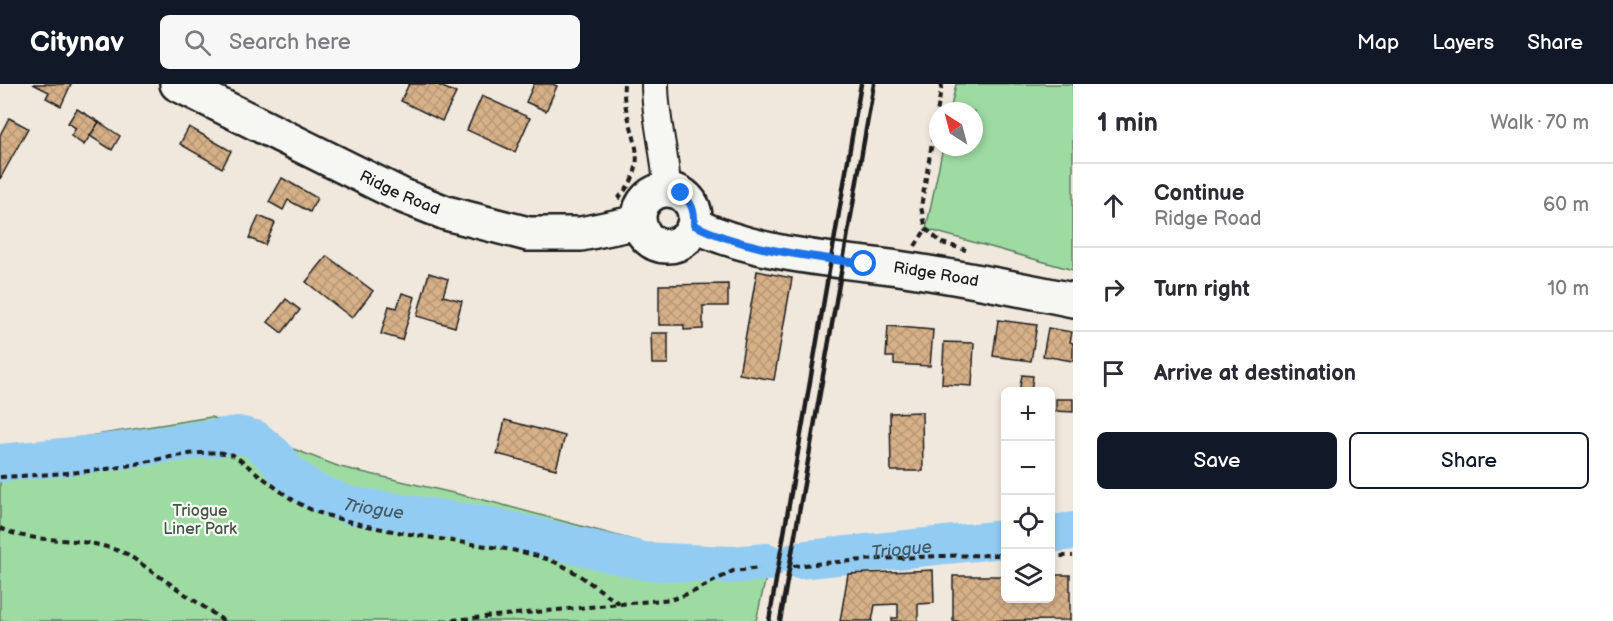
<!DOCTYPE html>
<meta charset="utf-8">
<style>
:root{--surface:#fff;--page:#f7f7f7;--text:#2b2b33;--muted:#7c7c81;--line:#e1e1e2;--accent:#111827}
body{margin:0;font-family:"Balsamiq Sans",sans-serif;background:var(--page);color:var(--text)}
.controls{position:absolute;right:18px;bottom:18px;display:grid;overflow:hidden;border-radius:9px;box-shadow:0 3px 9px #0003}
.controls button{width:54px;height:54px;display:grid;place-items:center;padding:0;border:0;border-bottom:2px solid var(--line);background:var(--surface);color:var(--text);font:30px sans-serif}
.compass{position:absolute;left:929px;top:18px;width:54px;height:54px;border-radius:50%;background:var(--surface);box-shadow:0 3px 9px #0003;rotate:324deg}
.stop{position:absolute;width:18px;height:18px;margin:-14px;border:4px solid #1a73e8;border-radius:50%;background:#fff}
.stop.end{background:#1a73e8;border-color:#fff;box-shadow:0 2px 6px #0008}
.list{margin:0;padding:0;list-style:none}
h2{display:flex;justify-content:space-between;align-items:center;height:78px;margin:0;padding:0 24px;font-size:26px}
h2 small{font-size:20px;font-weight:400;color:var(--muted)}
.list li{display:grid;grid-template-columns:39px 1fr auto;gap:18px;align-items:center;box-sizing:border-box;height:84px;padding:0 24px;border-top:2px solid var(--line)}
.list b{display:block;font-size:22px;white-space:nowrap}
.list p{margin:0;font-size:20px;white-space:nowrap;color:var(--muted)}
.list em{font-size:20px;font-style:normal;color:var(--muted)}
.actions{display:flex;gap:12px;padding:18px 24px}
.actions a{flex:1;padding:14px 0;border:2px solid var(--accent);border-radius:9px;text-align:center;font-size:21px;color:var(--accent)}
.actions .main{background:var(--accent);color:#fff}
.icon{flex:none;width:33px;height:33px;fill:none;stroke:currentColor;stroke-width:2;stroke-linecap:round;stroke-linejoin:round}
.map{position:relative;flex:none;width:1073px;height:537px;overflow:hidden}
header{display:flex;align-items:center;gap:36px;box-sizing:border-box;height:84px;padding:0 30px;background:var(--accent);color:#fff}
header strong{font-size:28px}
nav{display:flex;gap:33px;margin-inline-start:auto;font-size:21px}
.search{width:420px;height:54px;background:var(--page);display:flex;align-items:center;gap:15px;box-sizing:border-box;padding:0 21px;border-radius:9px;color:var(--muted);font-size:22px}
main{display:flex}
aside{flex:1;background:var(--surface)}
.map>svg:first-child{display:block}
.park{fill:#9edba3;stroke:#5d7c60;stroke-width:1.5}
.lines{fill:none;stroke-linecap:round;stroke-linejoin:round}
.river{stroke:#93ccf2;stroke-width:38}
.building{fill:url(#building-cross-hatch);stroke:#1c1c1c;stroke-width:1.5}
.street-casing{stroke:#1c1c1c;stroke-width:30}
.secondary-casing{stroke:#1c1c1c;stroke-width:38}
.path{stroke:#1c1c1c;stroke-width:4;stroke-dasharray:6 4.5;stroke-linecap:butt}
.street{stroke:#f6f6f2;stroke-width:26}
.secondary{stroke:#f6f6f2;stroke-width:33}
.rail{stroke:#1c1c1c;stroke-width:4.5}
.route{stroke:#1a73e8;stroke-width:8}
.labels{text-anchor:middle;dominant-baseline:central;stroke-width:4.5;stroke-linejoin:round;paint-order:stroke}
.street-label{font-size:16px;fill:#1c1c1c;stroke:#f6f6f2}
.park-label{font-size:16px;fill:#435544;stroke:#f6f6f2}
.water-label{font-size:18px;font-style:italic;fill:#465a67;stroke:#f6f6f2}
</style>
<header>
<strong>Citynav</strong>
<div class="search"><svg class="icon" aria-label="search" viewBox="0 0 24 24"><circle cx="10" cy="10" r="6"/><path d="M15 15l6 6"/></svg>Search here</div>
<nav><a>Map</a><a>Layers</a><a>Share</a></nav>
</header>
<main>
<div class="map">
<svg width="1073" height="537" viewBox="0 0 1073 537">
<defs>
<pattern id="building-cross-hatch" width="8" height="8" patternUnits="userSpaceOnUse" patternTransform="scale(1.5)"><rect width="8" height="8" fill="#d6b088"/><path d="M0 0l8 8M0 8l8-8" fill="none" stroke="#b79775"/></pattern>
</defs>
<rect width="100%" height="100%" fill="#f0e8dd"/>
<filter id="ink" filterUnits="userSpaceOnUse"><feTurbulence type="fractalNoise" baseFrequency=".0167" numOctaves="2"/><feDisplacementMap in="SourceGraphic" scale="12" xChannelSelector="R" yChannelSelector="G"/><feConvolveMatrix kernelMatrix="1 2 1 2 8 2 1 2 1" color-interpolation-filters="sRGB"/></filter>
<g filter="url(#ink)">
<g class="park">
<polygon points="956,0 1073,0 1073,186 926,145 943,63 974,63 974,27 950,27"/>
<polygon points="211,333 340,383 488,417 648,460 746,477 770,476 756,537 0,537 0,366"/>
</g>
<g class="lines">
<g class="river">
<path id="s1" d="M0,379L94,370L238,351L255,355L273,370L290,390L311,406L348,421L491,442L643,477L731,481L767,478"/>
<polyline points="1050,450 1073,447"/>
<path id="s2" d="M798,476L1005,455"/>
</g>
</g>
<g class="building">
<polygon points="33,0 71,0 61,22 46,14 49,8"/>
<polygon points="409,0 436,0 456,9 442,37 401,17"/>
<polygon points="534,0 553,0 557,2 546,27 526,18"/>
<polygon points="482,12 530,34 515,68 467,46"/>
<polygon points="77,25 99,38 84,61 71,52 76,44 68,39"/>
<polygon points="9,34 28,44 0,95 0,51"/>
<polygon points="99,38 120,52 112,66 90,52"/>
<polygon points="189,43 231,67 222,84 180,60"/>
<polygon points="282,94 317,114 310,128 288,116 283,126 269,118"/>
<polygon points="259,132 275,139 265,161 249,154"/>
<polygon points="327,172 373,207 352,234 306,198"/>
<polygon points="757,187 792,194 774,296 739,290"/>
<polygon points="429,189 448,195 443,212 462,217 455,243 417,232"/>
<polygon points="728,200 728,222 703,222 703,245 684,246 684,241 659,241 659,201"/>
<polygon points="402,209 415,213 402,256 381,250 389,222 397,224"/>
<polygon points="286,215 300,226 282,249 268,238"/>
<polygon points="998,236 1037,241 1031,277 993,272"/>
<polygon points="888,242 933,246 930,282 894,280 894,273 886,273"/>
<polygon points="1048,244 1072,248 1070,258 1073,259 1073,277 1043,272"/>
<polygon points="651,249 668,249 668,280 652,280"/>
<polygon points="944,258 974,259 972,302 942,300"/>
<polygon points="1022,291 1033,292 1031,308 1019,308"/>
<polygon points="1056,315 1073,315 1073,328 1056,327"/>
<polygon points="922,328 923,387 891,387 890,329"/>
<polygon points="505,336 565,352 556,385 497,370"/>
<polygon points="933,486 934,519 918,520 918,537 892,537 892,534 898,534 898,520 875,521 872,537 840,537 848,490"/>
<polygon points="1050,491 1070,491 1070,536 953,537 953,492 1005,492 1005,514 1050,514"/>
</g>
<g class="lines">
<g class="street-casing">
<path id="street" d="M655,0C655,36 666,70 667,106"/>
</g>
<g class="secondary-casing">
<g id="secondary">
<path id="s3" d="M177,0L403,112L446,129L528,150H581L639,138"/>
<circle cx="667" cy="134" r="28"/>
<path id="s4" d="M694,141C757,171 830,175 898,184C957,193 1015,204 1073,216"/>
</g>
</g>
<g class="path">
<polyline points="942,0 921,123 926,145 942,159 966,166"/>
<path d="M618,115C624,107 633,98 635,87C643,58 621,30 624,0"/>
<polyline points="915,162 926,145"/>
<path d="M0,393C38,391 77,389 115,384C146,379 204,362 233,371C259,389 291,420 320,429C369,445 421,452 472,460C499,464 527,467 552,477C578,487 599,507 622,521"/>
<path d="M0,444C26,457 54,454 82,458C98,460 112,464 127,470L224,537"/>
<polyline points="1050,472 1073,472"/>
<path d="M793,482C864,475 934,471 1005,471"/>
<polyline points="442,537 673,515 695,507 733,487 760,484"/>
</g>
<use href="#street" class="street"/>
<use href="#secondary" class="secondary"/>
<g class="rail">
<polyline points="769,537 861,0"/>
<polyline points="780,537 874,0"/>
</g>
</g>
</g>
<g class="lines" filter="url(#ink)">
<path class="route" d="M681,109C692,119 695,127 694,141C748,167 806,171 864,180"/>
</g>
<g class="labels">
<g class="street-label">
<text stroke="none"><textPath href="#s3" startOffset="248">Ridge Road</textPath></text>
<text stroke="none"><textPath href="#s4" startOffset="248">Ridge Road</textPath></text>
</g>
<g class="park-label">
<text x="200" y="427">Triogue<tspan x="200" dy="18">Liner Park</tspan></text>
</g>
<g class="water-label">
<text stroke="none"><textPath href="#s1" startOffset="399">Triogue</textPath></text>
<text stroke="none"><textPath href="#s2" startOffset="104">Triogue</textPath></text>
</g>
</g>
</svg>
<div class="controls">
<button>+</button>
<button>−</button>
<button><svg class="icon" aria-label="locate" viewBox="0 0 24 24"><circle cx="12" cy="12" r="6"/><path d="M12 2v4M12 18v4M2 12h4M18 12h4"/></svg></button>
<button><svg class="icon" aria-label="layers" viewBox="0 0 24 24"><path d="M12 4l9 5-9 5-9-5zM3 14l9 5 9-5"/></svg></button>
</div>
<svg class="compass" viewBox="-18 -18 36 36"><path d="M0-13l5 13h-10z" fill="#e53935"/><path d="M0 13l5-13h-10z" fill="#7c7c81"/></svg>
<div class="stop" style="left:864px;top:180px"></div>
<div class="stop end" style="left:681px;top:109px"></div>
</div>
<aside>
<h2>1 min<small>Walk · 70 m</small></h2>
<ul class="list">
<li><svg class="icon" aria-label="ahead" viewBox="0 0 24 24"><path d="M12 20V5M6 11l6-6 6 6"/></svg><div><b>Continue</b><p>Ridge Road</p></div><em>60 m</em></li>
<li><svg class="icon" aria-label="right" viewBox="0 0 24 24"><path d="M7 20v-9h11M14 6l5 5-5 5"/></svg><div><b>Turn right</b></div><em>10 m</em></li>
<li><svg class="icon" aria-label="arrive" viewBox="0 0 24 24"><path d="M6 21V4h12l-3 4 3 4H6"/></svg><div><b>Arrive at destination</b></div></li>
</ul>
<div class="actions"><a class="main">Save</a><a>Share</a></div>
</aside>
</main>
